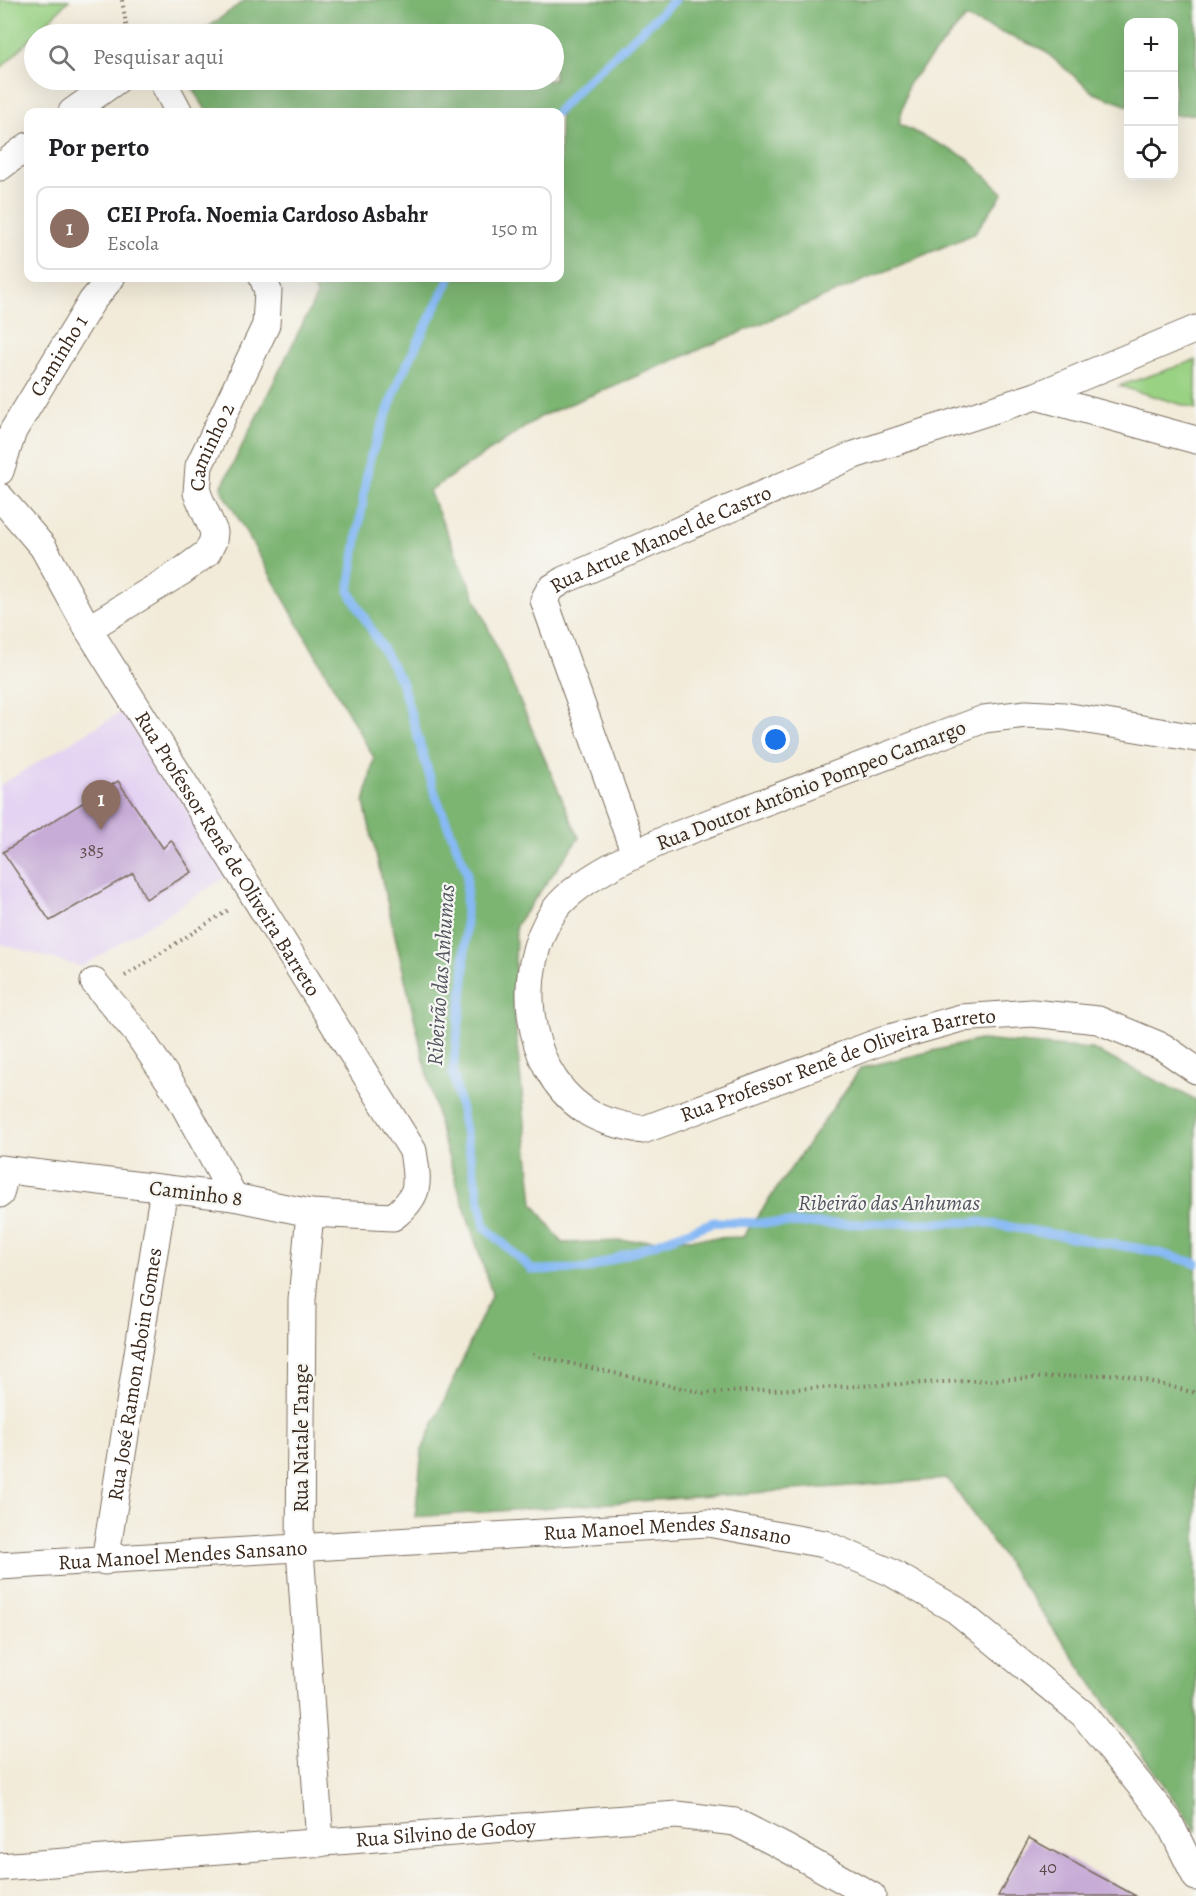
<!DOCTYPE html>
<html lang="pt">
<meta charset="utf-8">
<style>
:root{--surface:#fff;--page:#f2f2f2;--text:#202124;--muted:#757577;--line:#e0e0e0;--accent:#c8321e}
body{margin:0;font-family:Alegreya,serif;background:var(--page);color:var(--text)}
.controls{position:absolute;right:18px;top:18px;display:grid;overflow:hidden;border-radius:12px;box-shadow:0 6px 24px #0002}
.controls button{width:54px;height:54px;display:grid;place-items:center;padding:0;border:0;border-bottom:2px solid var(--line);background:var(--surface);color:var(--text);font:30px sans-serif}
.you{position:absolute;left:776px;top:740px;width:21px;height:21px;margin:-15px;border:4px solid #fff;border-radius:50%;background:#1a73e8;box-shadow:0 0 0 9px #1a73e833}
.badge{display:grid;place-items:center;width:39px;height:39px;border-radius:50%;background:var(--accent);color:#fff;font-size:20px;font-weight:700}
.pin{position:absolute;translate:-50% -50px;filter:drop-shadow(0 2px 3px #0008)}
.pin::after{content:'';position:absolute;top:32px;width:21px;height:18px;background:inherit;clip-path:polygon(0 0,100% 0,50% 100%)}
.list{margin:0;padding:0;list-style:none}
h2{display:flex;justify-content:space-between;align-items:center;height:78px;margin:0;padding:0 24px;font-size:26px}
h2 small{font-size:20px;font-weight:400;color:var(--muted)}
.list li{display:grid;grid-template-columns:39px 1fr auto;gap:18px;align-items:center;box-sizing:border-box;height:84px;margin:0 12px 12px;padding:0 12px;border:2px solid var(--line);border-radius:12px}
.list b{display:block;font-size:22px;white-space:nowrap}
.list p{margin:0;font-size:20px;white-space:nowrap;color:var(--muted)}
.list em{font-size:20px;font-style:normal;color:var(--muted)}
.icon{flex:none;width:33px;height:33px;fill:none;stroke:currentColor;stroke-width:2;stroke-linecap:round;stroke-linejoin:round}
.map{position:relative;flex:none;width:1196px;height:1896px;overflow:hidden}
.search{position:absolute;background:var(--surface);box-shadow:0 6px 24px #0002;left:24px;top:24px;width:540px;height:66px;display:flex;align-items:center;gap:15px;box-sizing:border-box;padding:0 21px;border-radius:33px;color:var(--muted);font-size:22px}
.panel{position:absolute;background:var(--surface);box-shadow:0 6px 24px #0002;left:24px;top:108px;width:540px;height:174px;border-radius:12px}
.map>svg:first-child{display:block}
.built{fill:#e4d3f2}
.green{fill:#9ad284;stroke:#6a7e51;stroke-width:1.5}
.forest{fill:#7bb472;stroke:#5b6f48;stroke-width:1.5}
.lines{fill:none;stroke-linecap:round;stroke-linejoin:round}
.stream{stroke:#87b9f4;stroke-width:9}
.building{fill:#c7acd7}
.street-casing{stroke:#7b6e5f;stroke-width:29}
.path{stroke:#7b6e5f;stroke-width:4;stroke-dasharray:1.5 4.5;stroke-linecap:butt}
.street{stroke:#fff;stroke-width:27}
.labels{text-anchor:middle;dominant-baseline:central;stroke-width:4.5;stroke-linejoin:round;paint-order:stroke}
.number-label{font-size:18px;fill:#5e4a4c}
.street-label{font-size:21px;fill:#3b2a1e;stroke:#f6f6f2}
.water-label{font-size:22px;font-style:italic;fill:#52555e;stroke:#f6f6f2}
</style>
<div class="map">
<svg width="1196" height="1896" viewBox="0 0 1196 1896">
<rect width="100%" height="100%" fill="#f6f6f2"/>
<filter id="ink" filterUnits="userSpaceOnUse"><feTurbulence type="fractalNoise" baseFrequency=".0167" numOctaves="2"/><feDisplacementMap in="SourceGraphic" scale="12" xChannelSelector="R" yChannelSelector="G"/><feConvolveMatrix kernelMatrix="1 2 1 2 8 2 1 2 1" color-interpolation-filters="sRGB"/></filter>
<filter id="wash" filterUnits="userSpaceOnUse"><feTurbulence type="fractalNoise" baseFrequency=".008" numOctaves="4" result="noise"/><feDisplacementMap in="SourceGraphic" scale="24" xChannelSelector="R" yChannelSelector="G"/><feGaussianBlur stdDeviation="1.35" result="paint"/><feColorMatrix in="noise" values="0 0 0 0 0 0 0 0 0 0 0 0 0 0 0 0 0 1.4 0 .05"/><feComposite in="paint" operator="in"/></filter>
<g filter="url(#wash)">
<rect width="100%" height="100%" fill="#f2ebd9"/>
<polygon class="built" points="126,709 229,875 82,967 0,944 0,785"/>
<g class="green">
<polygon points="0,0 69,0 0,69"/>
<polygon points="1196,360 1196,409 1119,386"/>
</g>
<polygon class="forest" points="245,0 1196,0 1196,114 1174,115 1174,22 1128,22 1128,106 1094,93 1042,49 965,18 908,84 899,124 967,158 1003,193 974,234 542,416 429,491 579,838 516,925 514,1012 533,1203 562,1243 743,1237 861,1068 979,1040 1092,1049 1196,1100 1196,1831 948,1479 415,1517 422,1450 492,1294 442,1137 364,803 374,758 221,488 317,295 307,278 560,278 560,112 207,112 188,80 554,80 554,34 199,34"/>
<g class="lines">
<g class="stream">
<polyline points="557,112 583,84 675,0"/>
<polyline points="450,278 400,378 369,461 349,591 401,681 435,794 467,872 464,980 453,1072 485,1227 532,1270 587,1269 714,1222 831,1224 980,1222 1148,1250 1196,1263"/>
</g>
</g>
<g id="blocks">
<g class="building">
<polygon points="118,781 163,848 171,840 192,872 146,899 133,873 50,921 3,852"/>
<polygon points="1029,1838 1136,1896 998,1896"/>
</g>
</g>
</g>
<g filter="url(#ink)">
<use href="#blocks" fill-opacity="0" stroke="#7b6e5f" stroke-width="1.5"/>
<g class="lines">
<g class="street-casing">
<g id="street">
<polyline points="162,80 179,112"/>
<polyline points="72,112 117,80"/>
<polyline points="0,167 28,146"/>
<polyline points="1036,396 1196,440"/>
<path id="s1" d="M0,471L13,431L92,301L111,278"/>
<path id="s2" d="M0,497L43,547L88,629L413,1151C418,1184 421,1195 393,1217L310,1213L234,1197L0,1169"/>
<path id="s3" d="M88,629L181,572L207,553L213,541L214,532L197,493L199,466L266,325L268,291L263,278"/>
<path id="s4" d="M1196,738L1064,716L1026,714L984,719L664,840C631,856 575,881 554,911C514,969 524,1068 583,1109C600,1122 623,1125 643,1130L890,1038L961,1018L1032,1013L1098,1020L1163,1047L1196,1070"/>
<path id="s5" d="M635,854L544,600L550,589L564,580L854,455L1036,396L1196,329"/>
<polyline points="94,982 137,1033 178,1094 234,1197"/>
<polyline points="0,1194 6,1170"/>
<polyline points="310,1213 302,1300 300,1549 320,1843"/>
<path id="s6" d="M105,1561L164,1189"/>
<path id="s7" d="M0,1566L708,1523L824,1544L890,1572L956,1610L1083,1714L1168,1820L1196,1877"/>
<path id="s8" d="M0,1867L677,1815L735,1822L786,1848L872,1896"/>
</g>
</g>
<g class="path">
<polyline points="122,0 127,30"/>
<polyline points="111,34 127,30 144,34"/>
<polyline points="125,976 230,909"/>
<polyline points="533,1355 704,1393 1120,1374 1196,1393"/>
</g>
<use href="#street" class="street"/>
</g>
</g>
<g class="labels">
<g class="number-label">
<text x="92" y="850">385</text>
<text x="1048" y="1867">40</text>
</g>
<g class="street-label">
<text stroke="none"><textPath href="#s1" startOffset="130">Caminho 1</textPath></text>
<text stroke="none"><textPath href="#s3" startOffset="255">Caminho 2</textPath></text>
<text stroke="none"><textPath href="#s5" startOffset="404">Rua Artue Manoel de Castro</textPath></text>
<text transform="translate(811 785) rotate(-21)">Rua Doutor Antônio Pompeo Camargo</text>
<text stroke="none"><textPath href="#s2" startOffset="424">Rua Professor Renê de Oliveira Barreto</textPath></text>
<text stroke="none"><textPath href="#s4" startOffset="1178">Rua Professor Renê de Oliveira Barreto</textPath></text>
<text transform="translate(196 1193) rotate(7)">Caminho 8</text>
<text stroke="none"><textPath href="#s6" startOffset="189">Rua José Ramon Aboin Gomes</textPath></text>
<text transform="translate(301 1438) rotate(-90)">Rua Natale Tange</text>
<text stroke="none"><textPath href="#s7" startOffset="669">Rua Manoel Mendes Sansano</textPath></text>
<text stroke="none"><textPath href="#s7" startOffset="183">Rua Manoel Mendes Sansano</textPath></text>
<text stroke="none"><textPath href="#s8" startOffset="447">Rua Silvino de Godoy</textPath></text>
</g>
<g class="water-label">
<text transform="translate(441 975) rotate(-86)">Ribeirão das Anhumas</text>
<text x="889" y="1203">Ribeirão das Anhumas</text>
</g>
</g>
</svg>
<div class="controls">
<button>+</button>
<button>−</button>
<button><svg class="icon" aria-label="locate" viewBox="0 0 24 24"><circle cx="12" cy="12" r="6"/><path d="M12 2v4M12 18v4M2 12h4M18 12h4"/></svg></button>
</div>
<div class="you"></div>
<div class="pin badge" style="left:101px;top:830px;background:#8d6e63">1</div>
<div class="search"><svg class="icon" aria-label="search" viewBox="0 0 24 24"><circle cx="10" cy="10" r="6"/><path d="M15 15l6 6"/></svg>Pesquisar aqui</div>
<section class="panel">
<h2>Por perto<small></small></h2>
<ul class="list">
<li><span class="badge" style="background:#8d6e63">1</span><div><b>CEI Profa. Noemia Cardoso Asbahr</b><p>Escola</p></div><em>150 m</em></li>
</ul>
</section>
</div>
